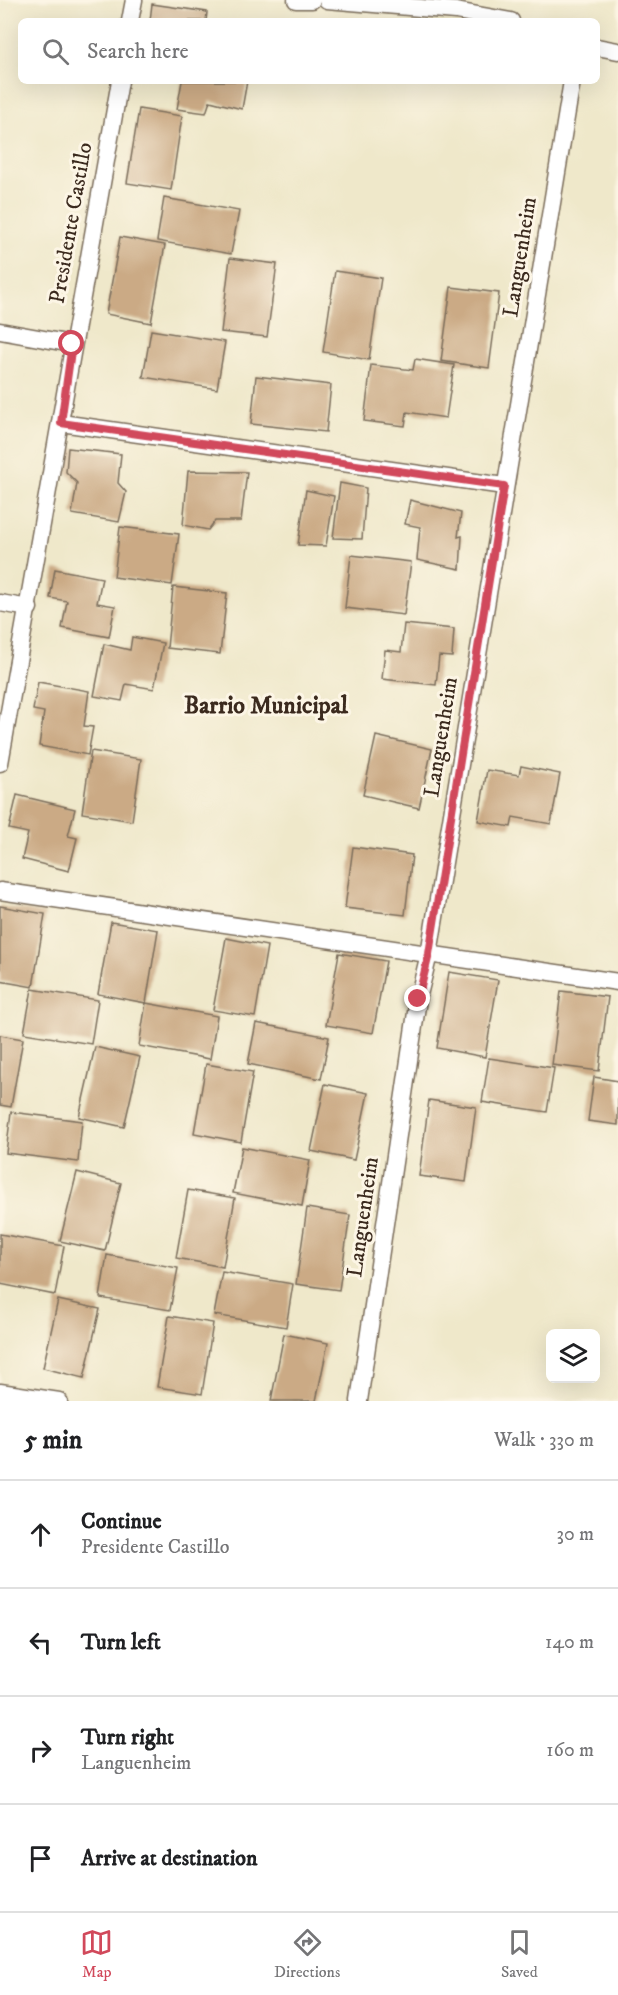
<!DOCTYPE html>
<meta charset="utf-8">
<style>
:root{--surface:#fff;--page:#f2f2f2;--text:#202124;--muted:#757577;--line:#e0e0e0;--accent:#d1495b}
body{margin:0;font-family:"IM FELL DW Pica",serif;background:var(--page);color:var(--text)}
.controls{position:absolute;right:18px;bottom:18px;display:grid;overflow:hidden;border-radius:9px;box-shadow:0 6px 24px #0002}
.controls button{width:54px;height:54px;display:grid;place-items:center;padding:0;border:0;border-bottom:2px solid var(--line);background:var(--surface);color:var(--text);font:30px sans-serif}
.stop{position:absolute;width:18px;height:18px;margin:-14px;border:4px solid #d1495b;border-radius:50%;background:#fff}
.stop.end{background:#d1495b;border-color:#fff;box-shadow:0 2px 6px #0008}
.list{margin:0;padding:0;list-style:none}
h2{display:flex;justify-content:space-between;align-items:center;height:78px;margin:0;padding:0 24px;font-size:26px}
h2 small{font-size:20px;font-weight:400;color:var(--muted)}
.list li{display:grid;grid-template-columns:39px 1fr auto;gap:18px;align-items:center;box-sizing:border-box;height:108px;padding:0 24px;border-top:2px solid var(--line)}
.list b{display:block;font-size:22px;white-space:nowrap}
.list p{margin:0;font-size:20px;white-space:nowrap;color:var(--muted)}
.list em{font-size:20px;font-style:normal;color:var(--muted)}
.icon{flex:none;width:33px;height:33px;fill:none;stroke:currentColor;stroke-width:2;stroke-linecap:round;stroke-linejoin:round}
.map{position:relative;flex:none;width:618px;height:1401px;overflow:hidden}
.search{position:absolute;background:var(--surface);box-shadow:0 6px 24px #0002;left:18px;right:18px;top:18px;height:66px;display:flex;align-items:center;gap:15px;box-sizing:border-box;padding:0 21px;border-radius:9px;color:var(--muted);font-size:22px}
.sheet{height:510px;background:var(--surface)}
nav{display:flex;justify-content:space-around;align-items:center;box-sizing:border-box;height:84px;border-top:2px solid var(--line);background:var(--surface);font-size:16px;color:var(--muted)}
nav a{display:grid;justify-items:center;gap:3px}
nav .on{color:var(--accent)}
.map>svg:first-child{display:block}
.building{fill:#cbaa85}
.lines{fill:none;stroke-linecap:round;stroke-linejoin:round}
.minor-casing{stroke:#7a6c5a;stroke-width:19}
.minor{stroke:#fff;stroke-width:16}
.route{stroke:#d1495b;stroke-width:8}
.labels{text-anchor:middle;dominant-baseline:central;stroke-width:6;stroke-linejoin:round;paint-order:stroke}
.street-label{font-size:22px;fill:#3b2a1e;stroke:#fcf5e5}
.neighbourhood-label{font-size:24px;font-weight:bold;fill:#3b2a1e;stroke:#fcf5e5}
</style>
<div class="map">
<svg width="618" height="1401" viewBox="0 0 618 1401">
<rect width="100%" height="100%" fill="#fcf5e5"/>
<filter id="ink" filterUnits="userSpaceOnUse"><feTurbulence type="fractalNoise" baseFrequency=".0167" numOctaves="2"/><feDisplacementMap in="SourceGraphic" scale="12" xChannelSelector="R" yChannelSelector="G"/><feConvolveMatrix kernelMatrix="1 2 1 2 8 2 1 2 1" color-interpolation-filters="sRGB"/></filter>
<filter id="wash" filterUnits="userSpaceOnUse"><feTurbulence type="fractalNoise" baseFrequency=".008" numOctaves="4" result="noise"/><feDisplacementMap in="SourceGraphic" scale="24" xChannelSelector="R" yChannelSelector="G"/><feGaussianBlur stdDeviation="1.35" result="paint"/><feColorMatrix in="noise" values="0 0 0 0 0 0 0 0 0 0 0 0 0 0 0 0 0 1.4 0 .05"/><feComposite in="paint" operator="in"/></filter>
<g filter="url(#wash)">
<rect width="100%" height="100%" fill="#efe8ca"/>
<g id="blocks">
<g class="building">
<polygon points="152,4 207,12 206,21 150,21"/>
<polygon points="182,81 247,81 242,109 210,101 206,113 177,109"/>
<polygon points="139,109 182,116 171,190 127,183"/>
<polygon points="164,198 239,211 231,254 157,241"/>
<polygon points="120,237 165,245 151,323 106,314"/>
<polygon points="230,258 277,264 267,337 221,332"/>
<polygon points="335,271 381,278 369,360 323,352"/>
<polygon points="451,287 499,293 489,368 441,361"/>
<polygon points="151,330 225,342 217,389 143,377"/>
<polygon points="415,359 454,365 446,418 407,412 405,426 364,421 371,365 413,370"/>
<polygon points="256,376 331,385 326,432 251,424"/>
<polygon points="68,448 121,454 118,483 126,492 119,522 72,514 77,483 66,472"/>
<polygon points="188,471 247,472 241,521 215,521 208,530 183,525"/>
<polygon points="340,483 366,488 362,539 333,538"/>
<polygon points="306,490 334,496 326,546 298,545"/>
<polygon points="410,500 461,513 458,537 462,536 460,569 417,560 420,527 405,524"/>
<polygon points="120,527 179,534 172,585 114,577"/>
<polygon points="351,555 411,562 404,615 345,608"/>
<polygon points="55,569 102,578 97,603 115,606 109,637 62,628 67,601 50,598"/>
<polygon points="173,587 227,593 220,654 167,648"/>
<polygon points="404,624 454,629 452,657 439,656 436,685 382,679 385,650 401,652"/>
<polygon points="132,637 163,643 154,689 126,684 122,701 94,696 104,644 130,650"/>
<polygon points="38,682 89,691 84,726 93,727 88,755 39,746 44,712 33,710"/>
<polygon points="376,736 432,749 419,808 363,795"/>
<polygon points="91,751 141,759 132,821 82,813"/>
<polygon points="521,766 560,774 551,824 513,817 511,827 478,821 487,770 519,775"/>
<polygon points="17,795 75,809 68,836 77,838 69,871 22,859 28,833 9,829"/>
<polygon points="353,847 412,855 405,915 345,908"/>
<polygon points="0,906 45,914 33,987 0,981"/>
<polygon points="111,922 158,930 146,1003 98,994"/>
<polygon points="226,938 267,946 255,1017 213,1010"/>
<polygon points="339,953 386,961 373,1033 326,1025"/>
<polygon points="449,972 498,980 485,1057 437,1048"/>
<polygon points="32,989 98,1000 91,1044 24,1033"/>
<polygon points="561,991 608,997 599,1071 552,1065"/>
<polygon points="146,1003 217,1016 210,1059 139,1046"/>
<polygon points="256,1023 329,1037 321,1079 248,1064"/>
<polygon points="0,1035 23,1039 11,1107 0,1105"/>
<polygon points="95,1047 140,1057 124,1127 79,1117"/>
<polygon points="489,1058 554,1068 547,1112 482,1102"/>
<polygon points="206,1064 253,1072 241,1142 194,1133"/>
<polygon points="594,1077 618,1081 618,1125 588,1121"/>
<polygon points="325,1084 368,1093 354,1160 311,1151"/>
<polygon points="429,1100 476,1107 466,1182 419,1176"/>
<polygon points="11,1112 82,1121 78,1162 6,1153"/>
<polygon points="242,1147 310,1160 302,1206 233,1193"/>
<polygon points="77,1172 121,1183 105,1251 60,1241"/>
<polygon points="188,1190 235,1198 223,1267 176,1258"/>
<polygon points="307,1208 350,1215 339,1290 296,1284"/>
<polygon points="0,1234 64,1246 55,1295 0,1284"/>
<polygon points="107,1255 178,1268 170,1310 100,1298"/>
<polygon points="222,1272 293,1284 286,1327 214,1315"/>
<polygon points="58,1300 100,1309 84,1378 43,1368"/>
<polygon points="169,1316 213,1323 202,1394 157,1387"/>
<polygon points="284,1334 328,1343 316,1401 271,1401"/>
</g>
</g>
</g>
<g filter="url(#ink)">
<use href="#blocks" fill-opacity="0" stroke="#7a6c5a" stroke-width="1.5"/>
<g class="lines">
<g class="minor-casing">
<g id="minor">
<polyline points="296,0 312,0"/>
<polyline points="327,0 456,11 511,21"/>
<polyline points="130,21 134,0"/>
<polyline points="597,47 618,51"/>
<polyline points="0,331 72,344"/>
<polyline points="61,423 504,486"/>
<polyline points="0,603 29,608"/>
<polyline points="0,763 120,81"/>
<polyline points="0,891 618,982"/>
<polyline points="0,1392 59,1401"/>
<polyline points="359,1401 418,999 429,954 572,81"/>
</g>
</g>
<use href="#minor" class="minor"/>
</g>
</g>
<g class="lines" filter="url(#ink)">
<polyline class="route" points="72,344 61,423 504,486 429,954 418,999"/>
</g>
<g class="labels">
<g class="street-label">
<text transform="translate(71 223) rotate(-80)">Presidente Castillo</text>
<text transform="translate(520 257) rotate(-81)">Languenheim</text>
<text transform="translate(441 737) rotate(-81)">Languenheim</text>
<text transform="translate(363 1217) rotate(-82)">Languenheim</text>
</g>
<g class="neighbourhood-label">
<text x="266" y="706">Barrio Municipal</text>
</g>
</g>
</svg>
<div class="controls">
<button><svg class="icon" aria-label="layers" viewBox="0 0 24 24"><path d="M12 4l9 5-9 5-9-5zM3 14l9 5 9-5"/></svg></button>
</div>
<div class="stop" style="left:72px;top:344px"></div>
<div class="stop end" style="left:418px;top:999px"></div>
<div class="search"><svg class="icon" aria-label="search" viewBox="0 0 24 24"><circle cx="10" cy="10" r="6"/><path d="M15 15l6 6"/></svg>Search here</div>
</div>
<section class="sheet">
<h2>5 min<small>Walk · 330 m</small></h2>
<ul class="list">
<li><svg class="icon" aria-label="ahead" viewBox="0 0 24 24"><path d="M12 20V5M6 11l6-6 6 6"/></svg><div><b>Continue</b><p>Presidente Castillo</p></div><em>30 m</em></li>
<li><svg class="icon" aria-label="left" viewBox="0 0 24 24"><path d="M17 20v-9H6M10 6l-5 5 5 5"/></svg><div><b>Turn left</b></div><em>140 m</em></li>
<li><svg class="icon" aria-label="right" viewBox="0 0 24 24"><path d="M7 20v-9h11M14 6l5 5-5 5"/></svg><div><b>Turn right</b><p>Languenheim</p></div><em>160 m</em></li>
<li><svg class="icon" aria-label="arrive" viewBox="0 0 24 24"><path d="M6 21V4h12l-3 4 3 4H6"/></svg><div><b>Arrive at destination</b></div></li>
</ul>
</section>
<nav>
<a class="on"><svg class="icon" aria-label="map" viewBox="0 0 24 24"><path d="M3 6l6-2 6 2 6-2v14l-6 2-6-2-6 2zM9 4v14M15 6v14"/></svg>Map</a>
<a><svg class="icon" aria-label="directions" viewBox="0 0 24 24"><path d="M12 3l9 9-9 9-9-9zM9 14v-3h6M13 9l2 2-2 2"/></svg>Directions</a>
<a><svg class="icon" aria-label="saved" viewBox="0 0 24 24"><path d="M7 4h10v16l-5-4-5 4z"/></svg>Saved</a>
</nav>
